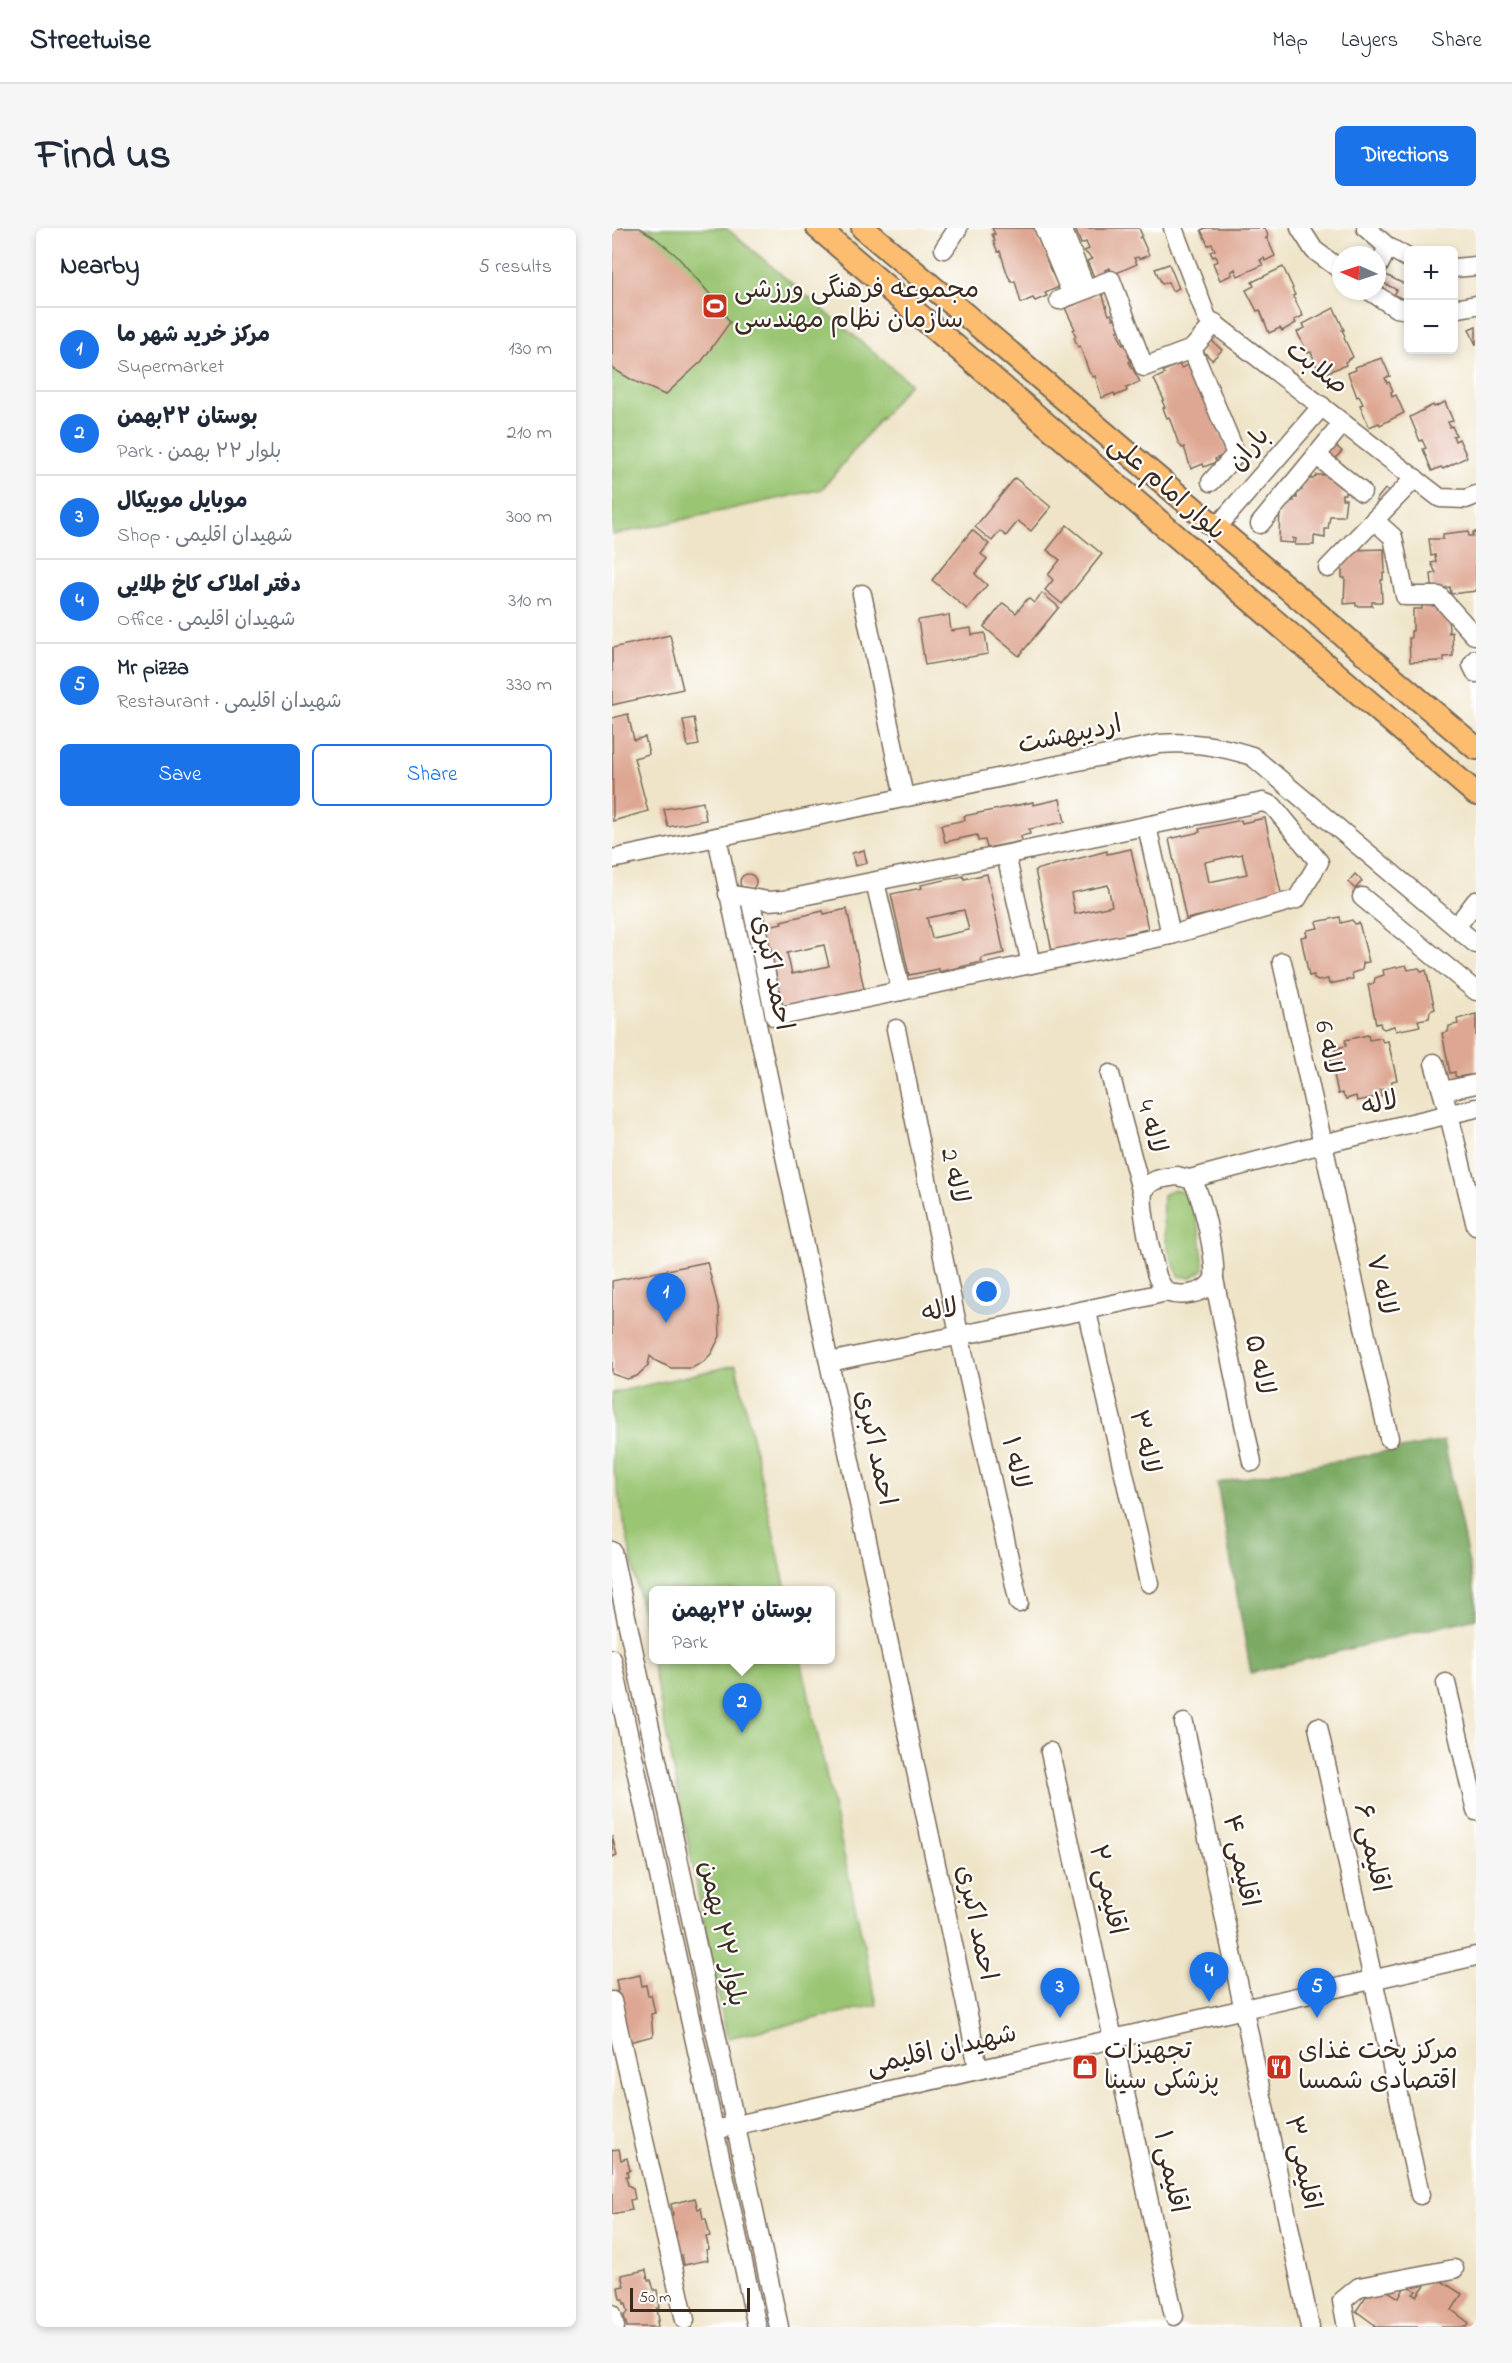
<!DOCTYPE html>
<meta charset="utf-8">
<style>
:root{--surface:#fff;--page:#f6f6f7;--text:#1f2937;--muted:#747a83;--line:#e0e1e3;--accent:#1a73e8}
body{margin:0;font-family:"Indie Flower","Playpen Sans Arabic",sans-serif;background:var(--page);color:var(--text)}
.controls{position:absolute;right:18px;top:18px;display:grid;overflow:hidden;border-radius:9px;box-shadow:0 3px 9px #0003}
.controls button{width:54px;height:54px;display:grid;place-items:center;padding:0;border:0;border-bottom:2px solid var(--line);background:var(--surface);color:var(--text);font:30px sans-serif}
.compass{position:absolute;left:720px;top:18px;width:54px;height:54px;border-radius:50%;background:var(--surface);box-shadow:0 3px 9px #0003;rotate:273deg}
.scale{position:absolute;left:18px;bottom:15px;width:120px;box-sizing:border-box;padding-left:6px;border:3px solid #3b2a1e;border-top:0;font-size:16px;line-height:21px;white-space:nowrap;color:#3b2a1e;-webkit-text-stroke:4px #fff;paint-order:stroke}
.you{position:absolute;left:375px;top:1064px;width:21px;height:21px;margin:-15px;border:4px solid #fff;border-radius:50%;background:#1a73e8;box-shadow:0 0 0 9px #1a73e833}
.badge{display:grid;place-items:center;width:39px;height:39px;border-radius:50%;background:var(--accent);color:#fff;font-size:20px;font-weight:700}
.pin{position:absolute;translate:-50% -50px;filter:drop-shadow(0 2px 3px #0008)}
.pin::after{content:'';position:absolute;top:32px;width:21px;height:18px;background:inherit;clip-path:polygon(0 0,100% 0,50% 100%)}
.popup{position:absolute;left:37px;top:1358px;width:186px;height:78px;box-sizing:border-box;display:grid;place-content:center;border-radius:9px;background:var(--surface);filter:drop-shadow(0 2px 4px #0005);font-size:20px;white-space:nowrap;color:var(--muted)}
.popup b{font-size:22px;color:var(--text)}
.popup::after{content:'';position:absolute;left:50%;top:100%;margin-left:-12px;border:12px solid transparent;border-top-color:var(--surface)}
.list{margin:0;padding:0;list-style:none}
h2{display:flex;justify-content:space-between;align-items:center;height:78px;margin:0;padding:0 24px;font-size:26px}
h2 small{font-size:20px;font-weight:400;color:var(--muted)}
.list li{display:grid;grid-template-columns:39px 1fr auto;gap:18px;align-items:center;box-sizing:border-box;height:84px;padding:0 24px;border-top:2px solid var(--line)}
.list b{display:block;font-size:22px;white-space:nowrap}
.list p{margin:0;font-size:20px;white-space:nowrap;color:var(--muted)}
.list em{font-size:20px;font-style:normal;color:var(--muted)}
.actions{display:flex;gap:12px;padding:18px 24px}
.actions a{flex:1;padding:14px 0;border:2px solid var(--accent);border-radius:9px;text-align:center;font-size:21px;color:var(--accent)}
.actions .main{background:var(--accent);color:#fff}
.map{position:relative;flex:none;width:864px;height:2099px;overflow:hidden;border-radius:9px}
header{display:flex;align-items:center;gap:36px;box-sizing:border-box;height:84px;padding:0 30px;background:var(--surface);border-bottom:2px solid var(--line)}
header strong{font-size:28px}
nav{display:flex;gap:33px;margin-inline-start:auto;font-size:21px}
.intro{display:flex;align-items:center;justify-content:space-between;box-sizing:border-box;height:144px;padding:0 36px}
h1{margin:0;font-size:42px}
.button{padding:15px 27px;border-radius:9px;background:var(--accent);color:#fff;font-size:21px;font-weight:700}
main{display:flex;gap:36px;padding:0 36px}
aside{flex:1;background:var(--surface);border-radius:9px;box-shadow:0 3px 9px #0003}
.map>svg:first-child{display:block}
.green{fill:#9ac572;stroke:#6a7848;stroke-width:1.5}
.forest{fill:#7baa64;stroke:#5b6a41;stroke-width:1.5}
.building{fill:#dea793;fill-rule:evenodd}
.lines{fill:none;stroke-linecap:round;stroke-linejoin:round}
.minor-casing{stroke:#7a6b5a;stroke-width:21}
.major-casing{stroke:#7a6b5a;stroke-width:26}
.minor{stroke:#fff;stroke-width:18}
.major{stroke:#fcbd6f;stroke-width:22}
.labels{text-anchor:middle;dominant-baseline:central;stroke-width:4.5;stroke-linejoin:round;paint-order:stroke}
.poi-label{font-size:26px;fill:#3b2a1e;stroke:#fff;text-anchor:start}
.street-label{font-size:26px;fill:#3b2a1e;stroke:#fff}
</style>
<header>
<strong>Streetwise</strong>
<nav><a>Map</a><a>Layers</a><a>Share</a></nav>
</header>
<div class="intro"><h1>Find us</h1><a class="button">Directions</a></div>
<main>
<aside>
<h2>Nearby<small>5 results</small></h2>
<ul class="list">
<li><span class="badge">1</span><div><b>مرکز خرید شهر ما</b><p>Supermarket</p></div><em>130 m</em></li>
<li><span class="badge">2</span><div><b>بوستان ۲۲بهمن</b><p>Park · بلوار ۲۲ بهمن</p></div><em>210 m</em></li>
<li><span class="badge">3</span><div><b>موبایل موبیکال</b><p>Shop · شهیدان اقلیمی</p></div><em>300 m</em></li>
<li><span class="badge">4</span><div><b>دفتر املاک کاخ طلایی</b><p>Office · شهیدان اقلیمی</p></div><em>310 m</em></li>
<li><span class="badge">5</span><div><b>Mr pizza</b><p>Restaurant · شهیدان اقلیمی</p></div><em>330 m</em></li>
</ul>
<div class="actions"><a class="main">Save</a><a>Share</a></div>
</aside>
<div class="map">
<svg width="864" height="2099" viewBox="0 0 864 2099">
<rect width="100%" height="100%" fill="#fff"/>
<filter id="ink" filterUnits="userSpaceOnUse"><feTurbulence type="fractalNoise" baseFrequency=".0167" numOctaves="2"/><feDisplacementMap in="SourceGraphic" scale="12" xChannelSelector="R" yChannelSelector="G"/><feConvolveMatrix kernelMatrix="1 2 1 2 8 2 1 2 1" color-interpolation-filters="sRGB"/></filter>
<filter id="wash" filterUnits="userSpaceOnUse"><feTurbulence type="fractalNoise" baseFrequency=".008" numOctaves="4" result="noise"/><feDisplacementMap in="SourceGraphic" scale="24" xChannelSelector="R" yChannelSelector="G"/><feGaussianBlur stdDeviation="1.35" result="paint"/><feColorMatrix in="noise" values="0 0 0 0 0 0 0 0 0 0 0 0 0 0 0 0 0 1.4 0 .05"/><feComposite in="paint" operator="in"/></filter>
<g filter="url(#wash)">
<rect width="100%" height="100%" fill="#efe4c8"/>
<g class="green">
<polygon points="0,0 114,0 298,155 210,261 0,307"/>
<path d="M562,961L578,968L588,1006L592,1041L579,1050L567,1048C554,1023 549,995 551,967Z"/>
<polygon points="124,1137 174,1362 42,1362 42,1432 189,1432 265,1777 115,1810 0,1233 0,1165"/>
</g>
<polygon class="forest" points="832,1213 864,1371 864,1390 639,1445 605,1255"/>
<g id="blocks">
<g class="building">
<polygon points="0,0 28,0 42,9 65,28 102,71 118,94 90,133 53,167 20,152 0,140"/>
<polygon points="380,0 425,0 427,7 425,8 431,22 433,21 439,38 437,39 447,59 433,65 435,68 423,73 421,70 409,75 403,53 400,54 396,48 388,23 386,24 381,13 383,13 380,6 383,6"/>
<polygon points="466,0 527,0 530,7 527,10 529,9 537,27 527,31 526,29 522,30 525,36 500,47 498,40 493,42 494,45 483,51 475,33 480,31 472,23 477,21 474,14 469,16 463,1"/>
<polygon points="594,0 653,0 656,8 653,11 655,10 663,28 653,33 652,30 648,32 651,37 626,48 623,41 619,44 620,47 608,52 601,35 606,33 604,28 601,29 598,24 603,22 600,16 596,17 589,2"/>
<polygon points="557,36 567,60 560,63 556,54 550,56 543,41"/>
<polygon points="671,39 681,60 680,61 683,67 681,68 691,88 682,92 684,95 670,103 668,100 657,105 648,82 645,83 634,62 642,58 640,54"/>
<polygon points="772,46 796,58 796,73 782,67 785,62 768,53"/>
<polygon points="478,65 480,69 490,65 497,87 499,86 501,91 503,90 508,102 505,103 511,117 514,116 518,126 516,127 519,133 517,134 528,154 514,160 515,163 503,168 502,165 490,170 483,148 481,149 477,144 468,118 466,119 462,109 464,108 461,102 463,101 453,80 464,76 462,72"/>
<polygon points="722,80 732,102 730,102 733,108 732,110 741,129 733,134 734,137 708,147 699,124 696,125 685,104 693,100 691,96"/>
<polygon points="864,98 864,117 857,101"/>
<polygon points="598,111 610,122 600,132 589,121"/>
<polygon points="770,130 778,148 773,150 775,155 777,154 781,163 779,164 780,169 784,167 792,185 768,197 767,195 757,199 748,177 751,176 747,168 745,169 736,145 744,142 743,139"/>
<polygon points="567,136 569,140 579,136 583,145 581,146 617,225 603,231 604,234 592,239 591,236 579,241 572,219 570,220 566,214 557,189 555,190 551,180 553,179 550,173 552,172 542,151 553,146 551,143"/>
<polygon points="833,174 841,193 836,194 838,199 840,198 844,207 841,208 843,213 847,211 855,229 831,241 829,239 820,243 811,221 814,220 810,212 808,213 798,189 821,177 822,179"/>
<polygon points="719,214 730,223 723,231 712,223"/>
<polygon points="705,247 717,247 717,250 726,250 733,258 733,266 730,266 730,271 734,271 732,288 718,288 716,301 713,301 713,310 702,308 702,317 683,317 684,311 681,310 681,315 667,314 668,273 682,273 682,270 685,270 685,262 690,262 690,251 701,251"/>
<polygon points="403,250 439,279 419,303 406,293 394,308 388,303 380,313 363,299"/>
<polygon points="773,261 783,269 775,280 764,272"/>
<polygon points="455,297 490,326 450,376 433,362 441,352 436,347 448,332 435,322"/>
<polygon points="360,302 377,316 369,326 375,331 363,346 375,357 355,381 320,352"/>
<polygon points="856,303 857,308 861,308 861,304 864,304 864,363 839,366 838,359 833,360 834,363 821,365 819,346 824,345 819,335 824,334 823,327 819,328 817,311 831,311 831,306"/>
<polygon points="772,321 773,345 771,345 771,352 769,352 770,374 760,374 760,378 744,378 744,375 732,376 733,350 730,350 730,326 738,322"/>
<polygon points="430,365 447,379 407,428 372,399 391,375 404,385 416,370 422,375"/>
<polygon points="826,376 836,387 837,405 840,404 841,428 832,429 832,433 798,434 797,410 799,410 799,403 801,403 801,381 810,381 810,377"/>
<polygon points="337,387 339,403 359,400 360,407 373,405 376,426 313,437 306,392"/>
<polygon points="58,407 71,461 0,477 0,420"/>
<polygon points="16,486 22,512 33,509 37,526 22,530 36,583 1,593 0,490"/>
<polygon points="82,490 87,517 76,519 71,492"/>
<polygon points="448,571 453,594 417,601 418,606 409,608 410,613 375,620 373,612 366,613 365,607 333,614 329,597 353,592 352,588 421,574 421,577"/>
<polygon points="91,574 94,592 56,599 52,581"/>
<path d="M653,590L670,670L574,691L557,611L588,604L587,601L629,592L630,595ZM630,626L635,646L597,654L593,634Z"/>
<path d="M519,621L536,701L513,706V710L471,719L470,716L440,723L423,642L495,623V626ZM496,657L500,678L463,686L459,665Z"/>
<polygon points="252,622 255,635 243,638 240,625"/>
<circle cx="136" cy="654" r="8"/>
<path d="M375,646L392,725L369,730L370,734L327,744V741L297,747L279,666L310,660L309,657L351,648L352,651ZM352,682L357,702L320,710L315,690Z"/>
<polygon points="743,646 750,653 743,661 736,654"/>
<path d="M235,681L252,761L229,766L230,770L157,783L139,702L170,695L169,693L211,683L212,686ZM212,717L217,738L180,746L175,725Z"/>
<polygon points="728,689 729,695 740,692 743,696 747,695 757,734 751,735 750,742 740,745 741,751 717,756 716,751 706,753 702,751 702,747 697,748 689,709 695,708 694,704 696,702 706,700 704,694"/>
<polygon points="794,737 796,742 807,740 810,744 814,742 823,781 818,783 817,790 806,792 808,798 784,803 782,798 772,801 769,799 768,795 764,796 756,757 762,755 763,750 772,747 771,742"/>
<polygon points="864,786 864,851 858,852 857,847 846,849 843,848 843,844 838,845 830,805 836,804 837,798 846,796 845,791"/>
<polygon points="756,807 757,812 769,810 771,814 776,813 785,852 780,853 779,860 768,862 770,868 745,873 744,868 734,871 730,865 726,866 718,827 723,825 723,822 725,820 734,818 733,812"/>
<polygon points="95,1034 107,1082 108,1108 99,1126 91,1134 80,1140 59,1140 44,1133 38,1128 36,1137 25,1148 15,1151 0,1146 0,1053"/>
<polygon points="0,1608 5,1627 0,1629"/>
<polygon points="28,1747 30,1758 34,1757 36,1768 39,1767 43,1785 39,1786 41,1808 17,1814 0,1764 6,1763 4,1752"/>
<polygon points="7,1921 9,1932 15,1930 18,1942 15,1943 16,1948 14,1948 16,1957 21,1960 23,1971 18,1972 20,1982 0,1986 0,1922"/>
<polygon points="83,1970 86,1981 89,1980 91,1991 94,1991 98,2008 94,2009 97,2021 94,2022 96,2032 72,2037 70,2027 64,2028 64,2004 61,2004 55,1988 61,1987 59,1976"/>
<polygon points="34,2042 36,2052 39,2052 42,2062 45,2062 48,2080 45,2080 47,2093 45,2093 46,2099 15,2099 12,2088 16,2084 14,2075 12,2076 11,2071 8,2071 6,2059 12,2058 9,2047"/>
<polygon points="820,2047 850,2066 840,2082 857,2095 854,2099 761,2099 763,2097 744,2083 763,2055 787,2070 794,2056 804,2063 801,2066 805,2068"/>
</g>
</g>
</g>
<g filter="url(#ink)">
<use href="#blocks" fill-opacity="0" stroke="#7a6b5a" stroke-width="1.5"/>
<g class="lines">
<g class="minor-casing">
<g id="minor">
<polyline points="432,0 460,67"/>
<polyline points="450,0 474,61"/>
<polyline points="561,0 595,90 828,270 854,271 864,267"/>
<polyline points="688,0 702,22 729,42"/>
<polyline points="754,0 776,19 796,30"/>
<polyline points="332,21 346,0"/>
<polyline points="842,40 864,38"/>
<polyline points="765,41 776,19"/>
<polyline points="758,63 784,80 796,82"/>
<polyline points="447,72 499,52 532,139 580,121"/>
<polyline points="842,81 864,77"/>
<polyline points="704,227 750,264"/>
<polyline points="599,254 624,226 580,121 603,95"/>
<polyline points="762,292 781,309 793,368 827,368 862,407 864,403"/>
<polyline points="648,296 731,195"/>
<polyline points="605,299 710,178"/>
<polyline points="716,340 803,250"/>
<polyline points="250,366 292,569"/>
<polyline points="864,431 860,437 864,445"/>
<polyline points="535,598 559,707"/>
<polyline points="105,609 358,1796 366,1841"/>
<polyline points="394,627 419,736"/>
<path d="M0,631L547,516C580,513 608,518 640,528L864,716"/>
<polyline points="263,654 289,763"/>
<polyline points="116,666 156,673 171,672 651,574 661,578 707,634 685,671 559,707 163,789 138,670"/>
<polyline points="750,669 864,763"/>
<polyline points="844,699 864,673"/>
<polyline points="670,734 777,1210"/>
<polyline points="284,801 347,1106 407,1375"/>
<polyline points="822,835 837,887 864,998"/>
<polyline points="498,846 530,966"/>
<polyline points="831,863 864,856"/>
<path d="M565,948C569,949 575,950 579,952C589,959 607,1041 601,1052C593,1067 568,1069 554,1064C551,1059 547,1054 545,1048C541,1034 526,972 532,962C539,950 554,950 565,948Z"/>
<polyline points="578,951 710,916 864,880"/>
<polyline points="602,1051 640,1234"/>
<polyline points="475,1084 537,1355"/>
<path d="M218,1134C330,1109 443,1091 554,1064"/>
<polyline points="0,1323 167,2099"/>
<polyline points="0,1431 145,2099"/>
<polyline points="834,1455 864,1583"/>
<polyline points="572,1495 698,2099"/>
<polyline points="706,1499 808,1967"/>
<polyline points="438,1524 562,2088"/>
<polyline points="0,1773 73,2092"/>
<polyline points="103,1902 864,1728"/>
<polyline points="0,2086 3,2099"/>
<polyline points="735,2099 730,2073 747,2059 842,2041"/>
</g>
</g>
<g class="major-casing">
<g id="major">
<polyline points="206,0 864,566"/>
<polyline points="251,0 864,520"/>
</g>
</g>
<use href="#minor" class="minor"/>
<use href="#major" class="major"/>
</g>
</g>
<defs>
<g id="stadium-square" transform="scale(1.35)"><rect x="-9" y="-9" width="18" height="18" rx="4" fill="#c8321e" stroke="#fff"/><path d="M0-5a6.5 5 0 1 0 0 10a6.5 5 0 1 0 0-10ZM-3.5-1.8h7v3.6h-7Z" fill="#fff"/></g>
<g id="shop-square" transform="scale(1.35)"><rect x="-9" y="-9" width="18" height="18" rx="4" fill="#c8321e" stroke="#fff"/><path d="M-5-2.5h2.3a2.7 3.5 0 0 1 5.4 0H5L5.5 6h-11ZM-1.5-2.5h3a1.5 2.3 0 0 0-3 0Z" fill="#fff"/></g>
<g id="restaurant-square" transform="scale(1.35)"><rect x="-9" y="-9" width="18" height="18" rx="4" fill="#c8321e" stroke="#fff"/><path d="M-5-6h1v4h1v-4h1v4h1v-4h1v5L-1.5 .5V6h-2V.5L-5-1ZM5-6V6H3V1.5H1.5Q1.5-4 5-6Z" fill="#fff"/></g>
</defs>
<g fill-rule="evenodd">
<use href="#stadium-square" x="103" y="78"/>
<use href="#shop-square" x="473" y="1839"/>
<use href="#restaurant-square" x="667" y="1839"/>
</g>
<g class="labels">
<g class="poi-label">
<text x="122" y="63">مجموعه فرهنگی ورزشی<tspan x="122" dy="30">سازمان نظام مهندسی</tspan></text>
<text x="492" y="1824">تجهیزات<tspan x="492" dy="30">پزشکی سینا</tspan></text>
<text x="686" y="1824">مرکز پخت غذای<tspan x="686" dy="30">اقتصادی شمسا</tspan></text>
</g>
<g class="street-label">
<text transform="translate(704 141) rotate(38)">صلابت</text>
<text transform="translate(638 222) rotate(-49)">باران</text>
<text transform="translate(554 261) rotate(41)">بلوار امام علی</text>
<text transform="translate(458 508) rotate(-12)">اردیبهشت</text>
<text transform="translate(159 745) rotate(78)">احمد اکبری</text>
<text transform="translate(715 820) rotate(78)">لاله 6</text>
<text transform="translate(768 877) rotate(-13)">لاله</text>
<text transform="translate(538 899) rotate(75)">لاله 4</text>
<text transform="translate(341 948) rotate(78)">لاله 2</text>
<text transform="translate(768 1057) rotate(77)">لاله ۷</text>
<text transform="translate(328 1084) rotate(-11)">لاله</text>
<text transform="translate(646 1137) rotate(78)">لاله ۵</text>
<text transform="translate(531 1214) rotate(77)">لاله ۳</text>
<text transform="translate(262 1220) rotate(78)">احمد اکبری</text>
<text transform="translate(402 1235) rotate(77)">لاله ۱</text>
<text transform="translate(758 1620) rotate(78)">اقلیمی ۶</text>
<text transform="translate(627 1633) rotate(78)">اقلیمی ۴</text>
<text transform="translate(494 1662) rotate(77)">اقلیمی ۲</text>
<text transform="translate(363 1695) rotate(78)">احمد اکبری</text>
<text transform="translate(109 1706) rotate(78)">بلوار ۲۲ بهمن</text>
<text transform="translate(330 1823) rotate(-13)">شهیدان اقلیمی</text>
<text transform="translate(689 1935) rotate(78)">اقلیمی ۳</text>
<text transform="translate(557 1944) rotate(78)">اقلیمی ۱</text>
</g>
</g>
</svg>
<div class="controls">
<button>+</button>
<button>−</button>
</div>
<svg class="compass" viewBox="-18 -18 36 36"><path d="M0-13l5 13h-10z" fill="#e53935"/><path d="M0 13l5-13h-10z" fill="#747a83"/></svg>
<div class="scale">50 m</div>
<div class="you"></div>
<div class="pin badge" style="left:54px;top:1095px">1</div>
<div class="pin badge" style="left:130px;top:1505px">2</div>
<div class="popup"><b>بوستان ۲۲بهمن</b>Park</div>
<div class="pin badge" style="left:448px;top:1790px">3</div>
<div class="pin badge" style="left:597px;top:1774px">4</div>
<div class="pin badge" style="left:705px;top:1790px">5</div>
</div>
</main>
